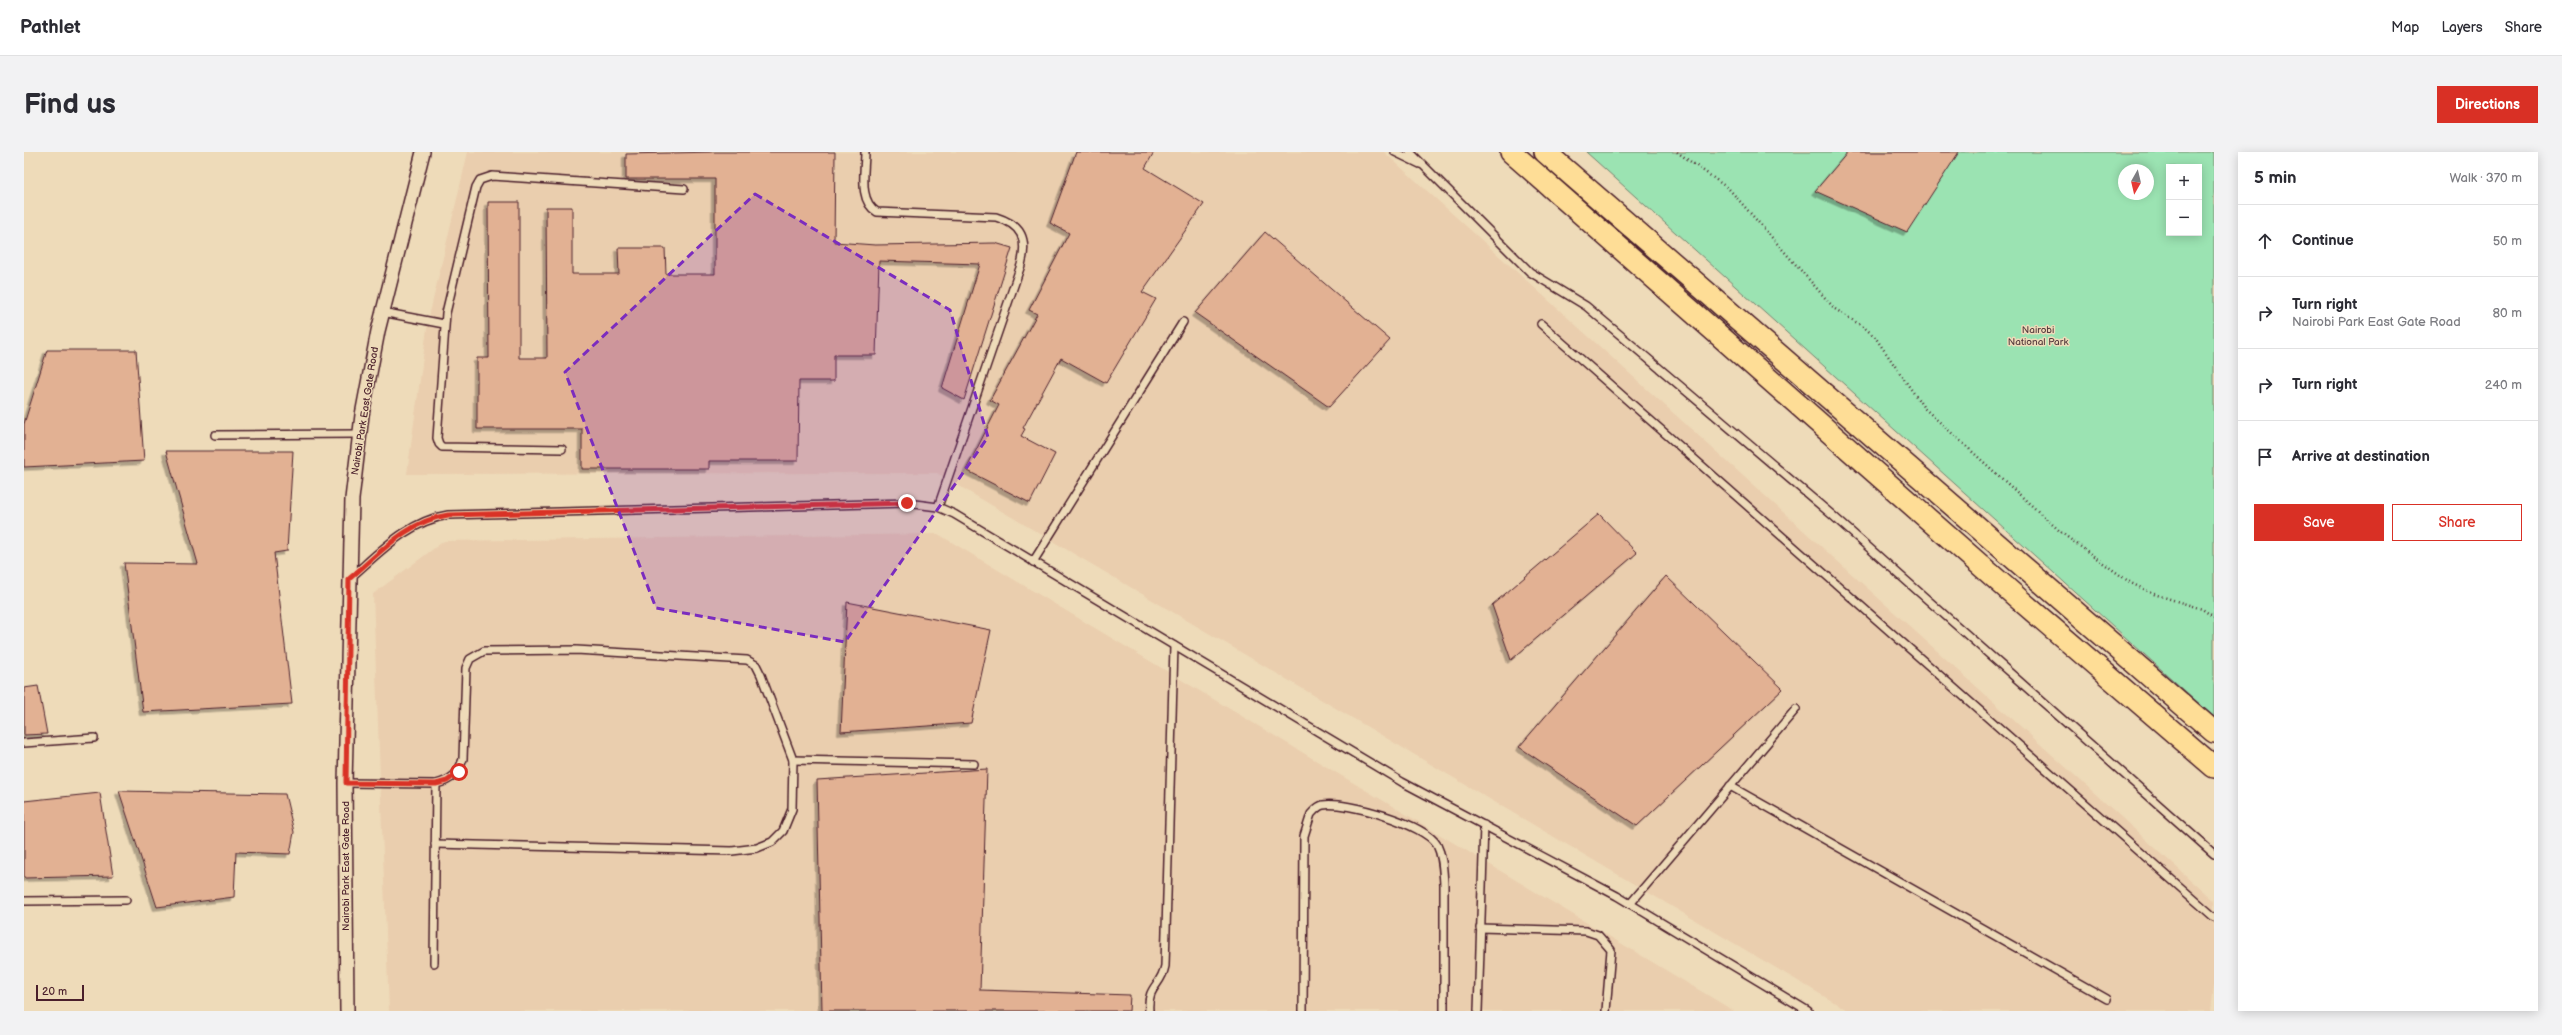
<!DOCTYPE html>
<meta charset="utf-8">
<style>
:root{--surface:#fff;--page:#f2f2f3;--text:#2b2b33;--muted:#7c7c81;--line:#e1e1e2;--accent:#d93025}
body{margin:0;font-family:"Balsamiq Sans",sans-serif;background:var(--page);color:var(--text)}
.controls{position:absolute;right:12px;top:12px;display:grid;overflow:hidden;border-radius:0px;box-shadow:0 2px 10px #0003}
.controls button{width:36px;height:36px;display:grid;place-items:center;padding:0;border:0;border-bottom:1px solid var(--line);background:var(--surface);color:var(--text);font:20px sans-serif}
.compass{position:absolute;left:2094px;top:12px;width:36px;height:36px;border-radius:50%;background:var(--surface);box-shadow:0 2px 10px #0003;rotate:188deg}
.scale{position:absolute;left:12px;bottom:10px;width:48px;box-sizing:border-box;padding-left:4px;border:2px solid #4a1f2b;border-top:0;font-size:11px;line-height:14px;white-space:nowrap;color:#4a1f2b;-webkit-text-stroke:3px #eedbb9;paint-order:stroke}
.stop{position:absolute;width:12px;height:12px;margin:-9px;border:3px solid #d93025;border-radius:50%;background:#fff}
.stop.end{background:#d93025;border-color:#fff;box-shadow:0 1px 4px #0008}
.list{margin:0;padding:0;list-style:none}
h2{display:flex;justify-content:space-between;align-items:center;height:52px;margin:0;padding:0 16px;font-size:17px}
h2 small{font-size:13px;font-weight:400;color:var(--muted)}
.list li{display:grid;grid-template-columns:26px 1fr auto;gap:12px;align-items:center;box-sizing:border-box;height:72px;padding:0 16px;border-top:1px solid var(--line)}
.list b{display:block;font-size:15px;white-space:nowrap}
.list p{margin:0;font-size:13px;white-space:nowrap;color:var(--muted)}
.list em{font-size:13px;font-style:normal;color:var(--muted)}
.actions{display:flex;gap:8px;padding:12px 16px}
.actions a{flex:1;padding:9px 0;border:1px solid var(--accent);border-radius:0px;text-align:center;font-size:14px;color:var(--accent)}
.actions .main{background:var(--accent);color:#fff}
.icon{flex:none;width:22px;height:22px;fill:none;stroke:currentColor;stroke-width:2;stroke-linecap:round;stroke-linejoin:round}
.map{position:relative;flex:none;width:2190px;height:859px;overflow:hidden;border-radius:0px}
header{display:flex;align-items:center;gap:24px;box-sizing:border-box;height:56px;padding:0 20px;background:var(--surface);border-bottom:1px solid var(--line)}
header strong{font-size:19px}
nav{display:flex;gap:22px;margin-inline-start:auto;font-size:14px}
.intro{display:flex;align-items:center;justify-content:space-between;box-sizing:border-box;height:96px;padding:0 24px}
h1{margin:0;font-size:28px}
.button{padding:10px 18px;border-radius:0px;background:var(--accent);color:#fff;font-size:14px;font-weight:700}
main{display:flex;gap:24px;padding:0 24px}
aside{flex:1;background:var(--surface);border-radius:0px;box-shadow:0 2px 10px #0003}
.map>svg:first-child{display:block}
.built{fill:#eaceae}
.green{fill:#9be3b2;stroke:#72816e;fill-rule:evenodd}
.building{fill:#e2b193;stroke:#4a1f2b;filter:url(#shadow)}
.lines{fill:none;stroke-linecap:round;stroke-linejoin:round}
.service-casing{stroke:#4a1f2b;stroke-width:10}
.minor-casing{stroke:#4a1f2b;stroke-width:16}
.primary-casing{stroke:#4a1f2b;stroke-width:24}
.path{stroke:#4a1f2b;stroke-width:2.5;stroke-dasharray:1 3;stroke-linecap:butt}
.service{stroke:#eedbb9;stroke-width:7}
.minor{stroke:#eedbb9;stroke-width:13}
.primary{stroke:#fedd96;stroke-width:21}
.route{stroke:#d93025;stroke-width:5}
.marked{fill:#7b2cbf;fill-opacity:0.2;stroke:#7b2cbf;stroke-width:3;stroke-dasharray:8 5;stroke-linejoin:round}
.labels{text-anchor:middle;dominant-baseline:central;stroke-width:3;stroke-linejoin:round;paint-order:stroke}
.park-label{font-size:10px;fill:#563c3f;stroke:#eedbb9}
.street-label{font-size:10px;fill:#4a1f2b;stroke:#eedbb9}
</style>
<header>
<strong>Pathlet</strong>
<nav><a>Map</a><a>Layers</a><a>Share</a></nav>
</header>
<div class="intro"><h1>Find us</h1><a class="button">Directions</a></div>
<main>
<div class="map">
<svg width="2190" height="859" viewBox="0 0 2190 859">
<defs>
<filter id="shadow"><feDropShadow dx="-3.5" dy="3.5" stdDeviation="0" flood-color="#0004"/></filter>
</defs>
<rect width="100%" height="100%" fill="#eedbb9"/>
<filter id="ink" filterUnits="userSpaceOnUse"><feTurbulence type="fractalNoise" baseFrequency=".025" numOctaves="2"/><feDisplacementMap in="SourceGraphic" scale="8" xChannelSelector="R" yChannelSelector="G"/><feConvolveMatrix kernelMatrix="1 2 1 2 8 2 1 2 1" color-interpolation-filters="sRGB"/></filter>
<g filter="url(#ink)">
<g class="built">
<polygon points="444,0 1360,0 2190,749 2190,834 2187,859 1825,859 913,321 383,322 404,169"/>
<polygon points="914,382 1710,859 365,859 349,442 420,389"/>
</g>
<path class="green" d="M1562,0H2190V565ZM2145,15H2175V81H2145ZM2100,18H2124V42H2100Z"/>
<g class="building">
<polygon points="691,0 811,0 810,90 851,93 971,91 988,96 940,248 918,236 956,112 855,109 852,203 810,203 810,229 775,229 774,309 685,309 685,317 558,317 558,277 453,277 453,206 465,206 464,50 495,50 495,206 523,206 522,55 548,55 548,122 595,122 594,96 641,96 642,122 691,122 691,27 602,27 602,2"/>
<polygon points="1052,0 1130,0 1121,16 1180,52 1118,140 1132,147 1082,231 1037,206 999,276 1001,277 997,284 1031,302 1006,351 942,318 975,253 966,248 1013,162 1005,158 1045,81 1026,71"/>
<polygon points="1824,0 1935,0 1883,80 1791,39"/>
<polygon points="1241,80 1366,188 1305,255 1171,161"/>
<polygon points="23,198 112,198 120,309 0,315 0,272"/>
<polygon points="142,299 269,299 263,399 250,401 268,552 119,560 100,411 174,412"/>
<polygon points="1575,362 1613,401 1487,508 1468,453"/>
<polygon points="1642,424 1759,537 1613,674 1495,595"/>
<polygon points="823,450 967,478 947,571 817,580"/>
<polygon points="14,534 23,582 0,583 0,536"/>
<polygon points="963,617 956,838 1106,843 1105,859 798,859 793,628"/>
<polygon points="95,639 261,642 270,680 266,702 212,700 210,745 133,755"/>
<polygon points="76,641 89,724 0,726 0,649"/>
</g>
<g class="lines">
<g class="service-casing">
<g id="service">
<path d="M841,0C841,19 834,49 853,60L972,65C998,73 1004,87 997,113L914,355"/>
<polyline points="1371,0 1396,12"/>
<polyline points="1386,0 1506,120 1562,154 1807,362 2190,702"/>
<polyline points="358,160 420,172"/>
<polyline points="1517,172 2190,765"/>
<polyline points="191,283 336,282"/>
<polyline points="538,297 418,295 415,292 413,286 422,161 452,35 456,28 468,24 660,37"/>
<polyline points="1009,410 1159,170"/>
<path d="M326,426C355,401 384,369 424,363L883,351L914,355L930,362L1378,630L1593,744L1784,859"/>
<polyline points="0,591 70,586"/>
<polyline points="769,608 950,612"/>
<path d="M321,631L412,632C428,628 434,622 439,607L442,516L446,507L460,499L552,498L723,508L732,513L737,523L769,608L768,657L759,679L748,690L733,696L708,699L411,692"/>
<polyline points="1706,634 2083,847"/>
<polyline points="0,749 102,748"/>
<polyline points="1606,752 1772,557"/>
<polyline points="1456,776 1562,779 1574,783 1587,798 1582,859"/>
<polyline points="410,811 412,632"/>
<path d="M1125,859C1123,833 1137,835 1141,814L1150,494"/>
<path d="M1279,859L1280,684L1287,662C1291,658 1294,654 1299,653C1322,649 1401,672 1413,693C1419,705 1419,719 1420,732V859"/>
<polyline points="1454,859 1460,673"/>
</g>
</g>
<g class="minor-casing">
<polyline id="minor" points="323,859 321,631 328,347 338,263 354,179 399,0"/>
</g>
<g class="primary-casing">
<g id="primary">
<polyline points="1487,0 1996,448 2190,615"/>
<polyline points="1521,0 2190,580"/>
</g>
</g>
<polyline class="path" points="1653,0 1705,37 1811,157 1841,176 1851,185 1900,256 2039,382 2107,431 2130,442 2178,457 2190,465"/>
<use href="#service" class="service"/>
<use href="#minor" class="minor"/>
<use href="#primary" class="primary"/>
</g>
</g>
<g class="lines" filter="url(#ink)">
<path class="route" d="M435,620L423,629L412,632L322,631L325,427C355,402 383,369 424,363L883,351"/>
</g>
<path class="marked" d="M731,42L926,158L964,285L821,490L632,456L541,220Z"/>
<g class="labels">
<g class="park-label">
<text x="2014" y="178">Nairobi<tspan x="2014" dy="12">National Park</tspan></text>
</g>
<g class="street-label">
<text transform="translate(341 259) rotate(-81)">Nairobi Park East Gate Road</text>
<text transform="translate(322 714) rotate(-90)">Nairobi Park East Gate Road</text>
</g>
</g>
</svg>
<div class="controls">
<button>+</button>
<button>−</button>
</div>
<svg class="compass" viewBox="-18 -18 36 36"><path d="M0-13l5 13h-10z" fill="#e53935"/><path d="M0 13l5-13h-10z" fill="#7c7c81"/></svg>
<div class="scale">20 m</div>
<div class="stop" style="left:435px;top:620px"></div>
<div class="stop end" style="left:883px;top:351px"></div>
</div>
<aside>
<h2>5 min<small>Walk · 370 m</small></h2>
<ul class="list">
<li><svg class="icon" aria-label="ahead" viewBox="0 0 24 24"><path d="M12 20V5M6 11l6-6 6 6"/></svg><div><b>Continue</b></div><em>50 m</em></li>
<li><svg class="icon" aria-label="right" viewBox="0 0 24 24"><path d="M7 20v-9h11M14 6l5 5-5 5"/></svg><div><b>Turn right</b><p>Nairobi Park East Gate Road</p></div><em>80 m</em></li>
<li><svg class="icon" aria-label="right" viewBox="0 0 24 24"><path d="M7 20v-9h11M14 6l5 5-5 5"/></svg><div><b>Turn right</b></div><em>240 m</em></li>
<li><svg class="icon" aria-label="arrive" viewBox="0 0 24 24"><path d="M6 21V4h12l-3 4 3 4H6"/></svg><div><b>Arrive at destination</b></div></li>
</ul>
<div class="actions"><a class="main">Save</a><a>Share</a></div>
</aside>
</main>
